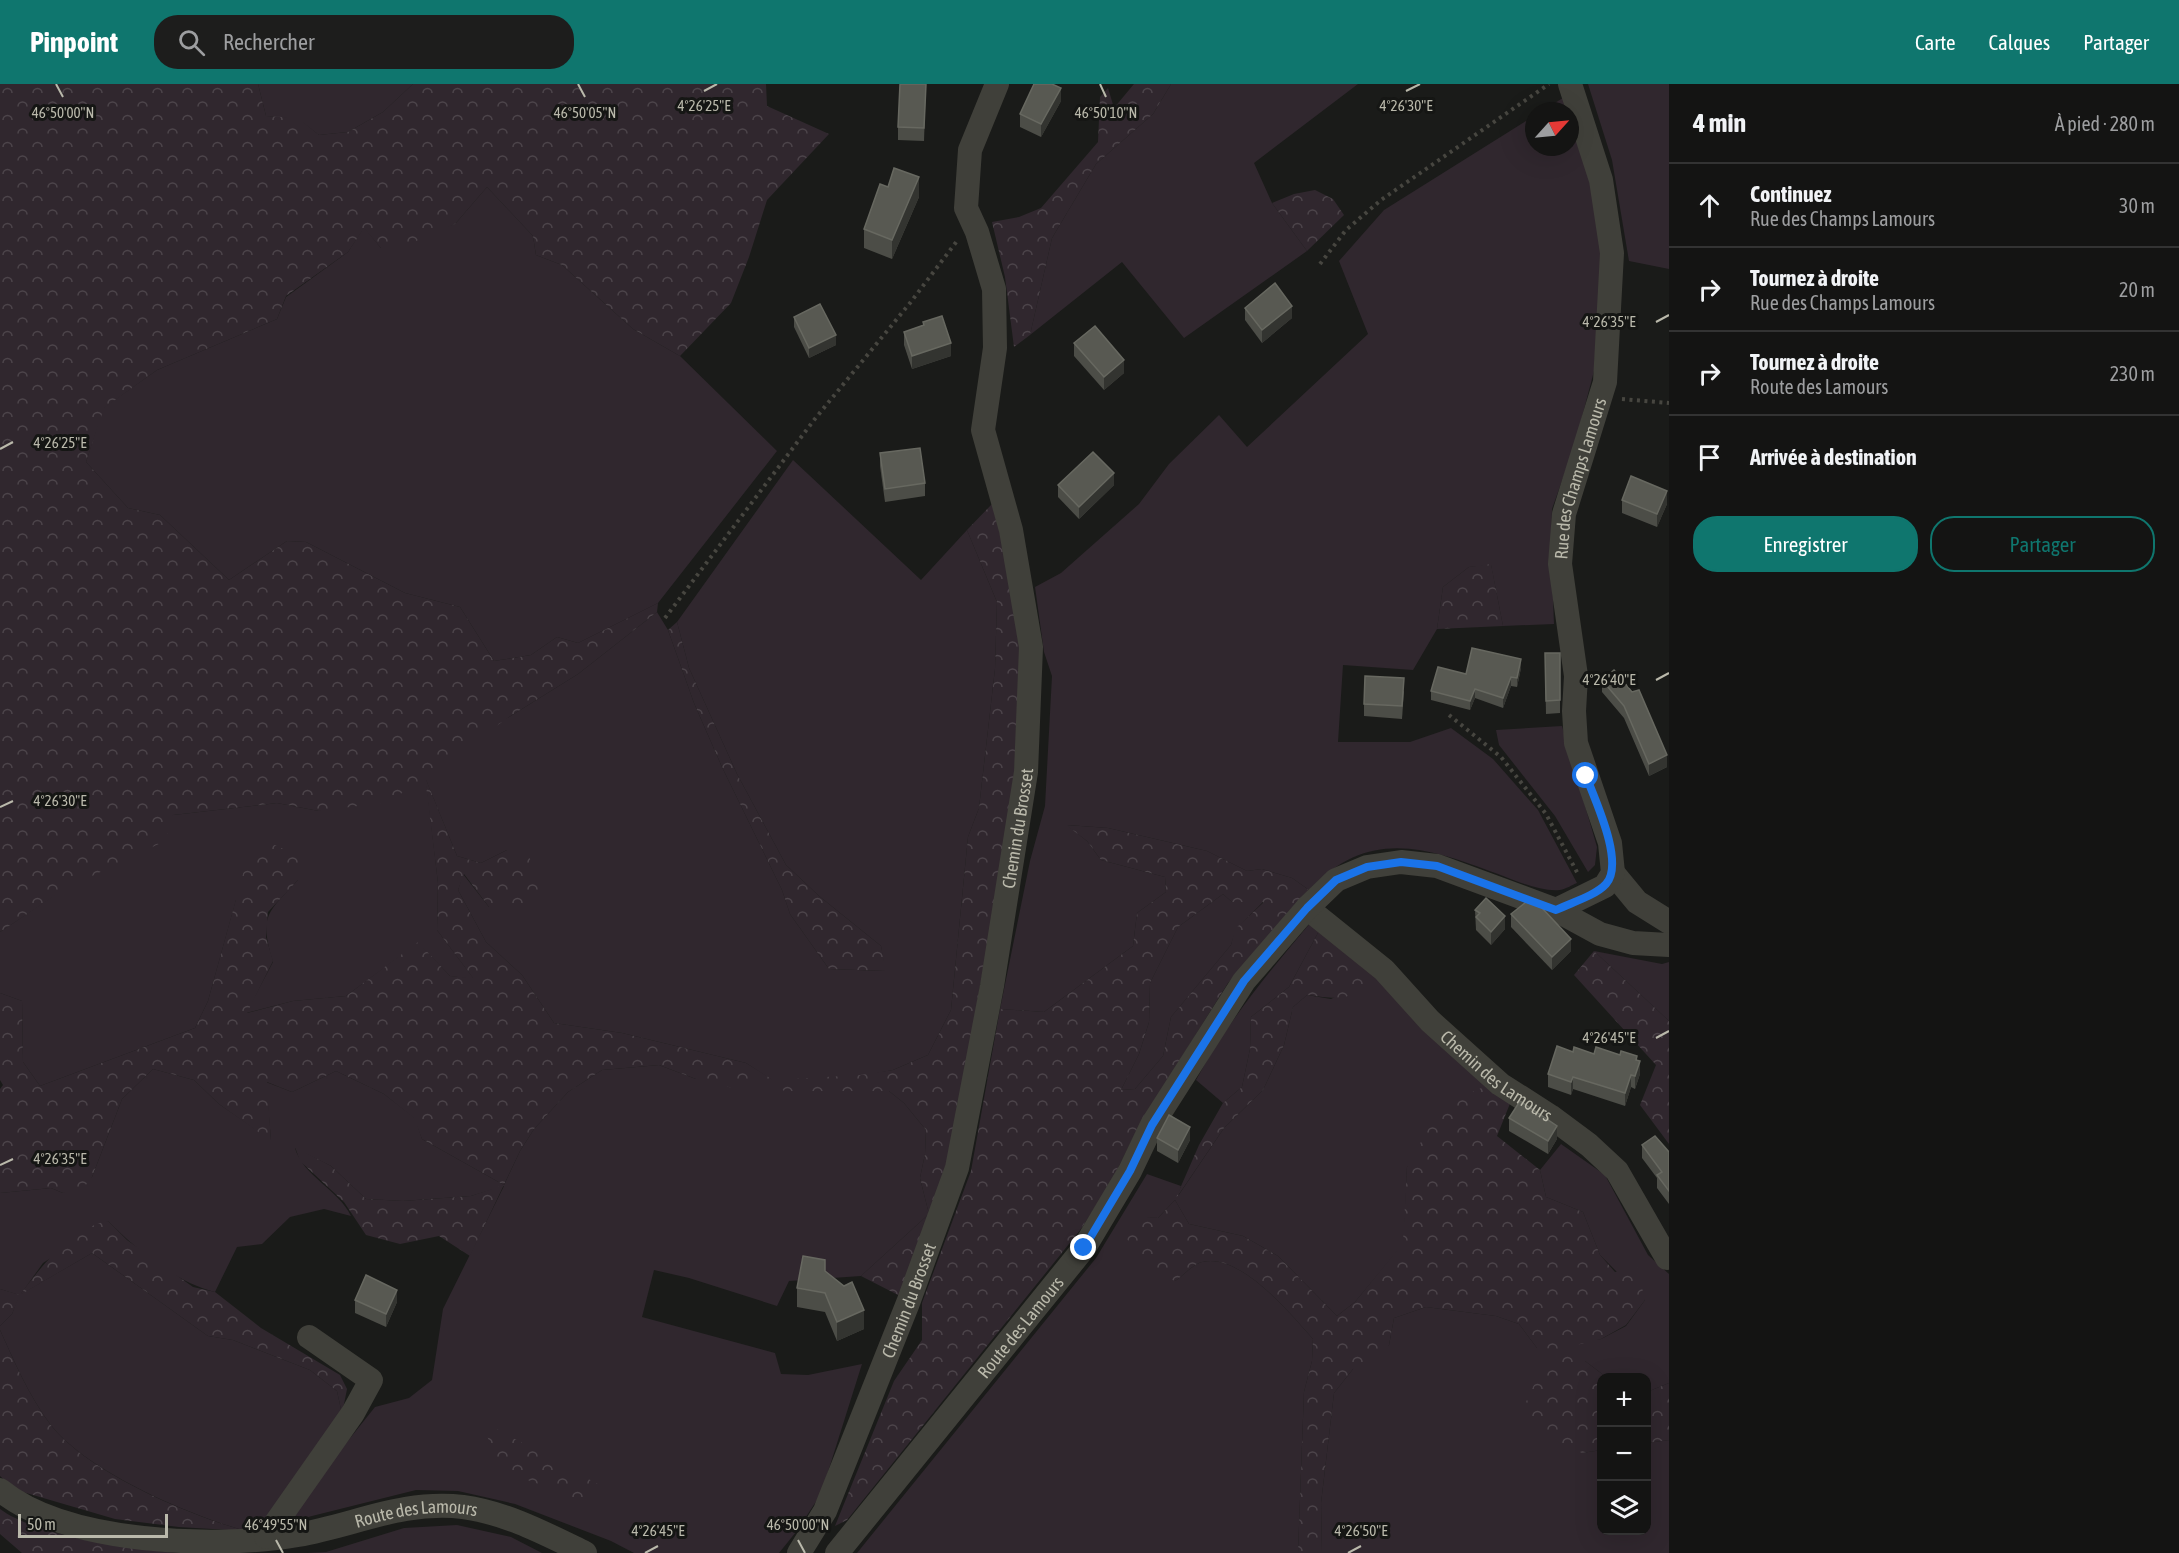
<!DOCTYPE html>
<html lang="fr">
<meta charset="utf-8">
<style>
:root{--surface:#141413;--page:#1d1d1c;--text:#f1f3f6;--muted:#9d9ea0;--line:#333;--accent:#0f766e}
body{margin:0;font-family:"Asap Condensed",sans-serif;background:var(--page);color:var(--text)}
.controls{position:absolute;right:18px;bottom:18px;display:grid;overflow:hidden;border-radius:12px;box-shadow:0 6px 24px #0002}
.controls button{width:54px;height:54px;display:grid;place-items:center;padding:0;border:0;border-bottom:2px solid var(--line);background:var(--surface);color:var(--text);font:30px sans-serif}
.compass{position:absolute;left:1525px;top:18px;width:54px;height:54px;border-radius:50%;background:var(--surface);box-shadow:0 6px 24px #0002;rotate:63deg}
.scale{position:absolute;left:18px;bottom:15px;width:150px;box-sizing:border-box;padding-left:6px;border:3px solid #bab9ab;border-top:0;font-size:16px;line-height:21px;white-space:nowrap;color:#bab9ab;-webkit-text-stroke:4px #151614;paint-order:stroke}
.stop{position:absolute;width:18px;height:18px;margin:-14px;border:4px solid #1a73e8;border-radius:50%;background:#fff}
.stop.end{background:#1a73e8;border-color:#fff;box-shadow:0 2px 6px #0008}
.list{margin:0;padding:0;list-style:none}
h2{display:flex;justify-content:space-between;align-items:center;height:78px;margin:0;padding:0 24px;font-size:26px}
h2 small{font-size:20px;font-weight:400;color:var(--muted)}
.list li{display:grid;grid-template-columns:39px 1fr auto;gap:18px;align-items:center;box-sizing:border-box;height:84px;padding:0 24px;border-top:2px solid var(--line)}
.list b{display:block;font-size:22px;white-space:nowrap}
.list p{margin:0;font-size:20px;white-space:nowrap;color:var(--muted)}
.list em{font-size:20px;font-style:normal;color:var(--muted)}
.actions{display:flex;gap:12px;padding:18px 24px}
.actions a{flex:1;padding:14px 0;border:2px solid var(--accent);border-radius:24px;text-align:center;font-size:21px;color:var(--accent)}
.actions .main{background:var(--accent);color:#fff}
.icon{flex:none;width:33px;height:33px;fill:none;stroke:currentColor;stroke-width:2;stroke-linecap:round;stroke-linejoin:round}
.map{position:relative;flex:none;width:1669px;height:1469px;overflow:hidden}
header{display:flex;align-items:center;gap:36px;box-sizing:border-box;height:84px;padding:0 30px;background:var(--accent);color:#fff}
header strong{font-size:28px}
nav{display:flex;gap:33px;margin-inline-start:auto;font-size:21px}
.search{width:420px;height:54px;background:var(--page);display:flex;align-items:center;gap:15px;box-sizing:border-box;padding:0 21px;border-radius:24px;color:var(--muted);font-size:22px}
main{display:flex}
aside{flex:1;background:var(--surface)}
.map>svg:first-child{display:block}
.grass{fill:#30272e}
.forest{fill:url(#forest-crowns);fill-rule:evenodd}
.lines{fill:none;stroke-linecap:round;stroke-linejoin:round}
.path{stroke:#474640;stroke-width:4;stroke-dasharray:3 4.5;stroke-linecap:butt}
.minor{stroke:#40403a;stroke-width:24}
.wall{fill:#4c4d47}
.shaded-wall{fill:#333430}
.building{fill:#585952;stroke:#676860;stroke-width:1.5}
.route{stroke:#1a73e8;stroke-width:8}
.ticks{fill:none;stroke:#bab9ab;stroke-width:2}
.labels{text-anchor:middle;dominant-baseline:central;stroke-width:6;stroke-linejoin:round;paint-order:stroke}
.street-label{font-size:18px;fill:#bab9ab;stroke:#151614}
.ticks-label{font-size:15px;text-anchor:middle;fill:#bab9ab;stroke:#151614;stroke-width:6;stroke-linejoin:round;paint-order:stroke}
</style>
<header>
<strong>Pinpoint</strong>
<div class="search"><svg class="icon" aria-label="search" viewBox="0 0 24 24"><circle cx="10" cy="10" r="6"/><path d="M15 15l6 6"/></svg>Rechercher</div>
<nav><a>Carte</a><a>Calques</a><a>Partager</a></nav>
</header>
<main>
<div class="map">
<svg width="1669" height="1469" viewBox="0 0 1669 1469">
<defs>
<pattern id="forest-crowns" width="20" height="18" patternUnits="userSpaceOnUse" patternTransform="scale(1.5)"><rect width="20" height="18" fill="#30272e"/><path d="M2 6a3 3 0 1 1 6 0M12 15a3 3 0 1 1 6 0" fill="none" stroke="#4c444a"/></pattern>
</defs>
<rect width="100%" height="100%" fill="#1a1b19"/>
<g class="grass">
<polygon points="258,0 413,0 383,28 348,48 319,51 298,35 266,32"/>
<polygon points="1171,0 1358,0 1254,79 1272,119 1307,167 1184,254 1122,178 1030,251 1052,154 1096,80 1153,30"/>
<polygon points="1588,0 1669,0 1669,185 1629,177 1612,76"/>
<path d="M1566,12L1589,91L1602,161L1594,287L1575,360L1552,425L1551,464L1554,540L1503,542L1491,481L1469,483L1443,503L1437,545L1413,586L1343,581L1338,658H1410L1451,644L1493,675L1538,726L1577,799C1572,801 1566,805 1560,806C1541,808 1516,797 1498,790C1426,763 1369,743 1309,806L1292,794L1262,785L1247,787L1207,767L1108,744L1067,741L1087,757L1101,776L1165,793L1166,808L1137,829L1133,862L1044,928L1000,925L1030,777L1045,722L1052,592L1044,568L1035,503L1061,489L1139,420L1169,380L1219,331L1247,363L1368,250L1339,177L1384,126L1534,32V63H1570V27H1542Z"/>
<polygon points="487,103 533,152 536,171 562,181 633,245 680,272 777,367 658,519 578,559 557,553 531,571 494,577 460,523 405,509 306,458 287,457 229,496 160,431 128,424 86,378 103,324 157,286 277,235 286,213 348,168 364,143 381,164 455,140"/>
<path d="M793,376L921,496L967,446L997,518L995,585L979,724L968,753L951,926L928,971L893,986L784,1007H889L904,1019L926,1046L925,1070L920,1094L929,1130L861,1192L789,1197L777,1222L689,1194L654,1186L642,1233L775,1269L781,1290L808,1291L862,1280L821,1410L796,1448L779,1469H634L611,1457L515,1420L458,1407L416,1406L292,1437L299,1418L375,1323L409,1314L432,1296L443,1225L504,1102L471,1112L403,1117L366,1115L331,1082L295,1064C303,1092 338,1105 351,1132L324,1125L290,1133L262,1160L237,1163L215,1208C175,1198 137,1166 108,1137L43,1179L21,1210L92,1169L208,1252L233,1256L310,1286L337,1307L342,1330L268,1433L246,1447C189,1431 87,1388 50,1340C29,1312 14,1277 0,1246V1242L12,1230L19,1211L0,1205V1109L51,1104L63,1109L92,1093L122,1015L153,985L194,996L219,1020L271,1056L266,998L292,1008L336,987L384,1010L415,1034L422,1055L504,1101L520,1067L534,1045L568,1008L602,986L659,981L696,995L772,996L746,979L622,949L554,939L522,891L486,858L458,806L463,790L489,823L507,766L481,779L457,772L426,696L438,799L437,846L474,895L450,892L418,859L346,912L293,917L246,929L273,878C259,832 267,829 298,796L236,816L208,917L195,944L40,1002L23,978L22,917L0,909V848L173,731L277,719L319,727L509,633L578,590L657,528L668,546L694,619L722,683L782,806L790,830L829,885L885,887L881,862L819,812L786,781L737,690L689,584L677,538Z"/>
<polygon points="1562,642 1597,763 1595,781 1588,788 1555,732 1499,661 1496,646"/>
<polygon points="1223,810 1232,818 1264,817 1236,845 1231,861 1171,933 1163,972 1135,1005 1121,1006 1139,970 1149,938 1150,899 1178,843"/>
<path d="M1311,838L1319,847L1289,903L1251,933L1250,965L1242,1003L1223,1019L1196,996C1227,938 1269,888 1311,838Z"/>
<polygon points="1594,867 1662,880 1669,878 1669,937"/>
<path d="M1378,891L1486,1002L1407,1083L1404,1159L1355,1218L1337,1232L1278,1172L1243,1152L1189,1140L1175,1116L1158,1134L1136,1133L1175,1197C1183,1192 1193,1180 1202,1178C1240,1168 1291,1230 1313,1255L1312,1277L1304,1308L1298,1469H857L1096,1174L1147,1090L1181,1102L1178,1112L1224,1044L1263,1006L1284,961L1293,923L1307,911L1331,915Z"/>
<polygon points="1561,1060 1605,1091 1648,1171 1669,1190 1669,1299 1647,1308 1646,1294 1606,1293 1585,1277 1582,1369 1601,1366 1602,1446 1646,1446 1647,1359 1669,1356 1669,1469 1322,1469 1321,1419 1334,1309 1353,1285 1389,1261 1394,1234 1426,1223 1496,1232 1519,1240 1537,1264 1601,1255 1626,1242 1645,1216 1600,1171 1583,1128 1546,1113 1540,1086"/>
<polygon points="457,1441 511,1453 542,1469 307,1469 326,1468 404,1444"/>
</g>
<g class="forest">
<polygon points="0,0 258,0 266,32 298,34 319,51 348,48 383,28 413,0 766,0 767,22 829,50 767,116 749,173 731,219 680,272 633,245 562,181 536,171 533,152 487,103 455,140 398,165 381,164 364,144 348,168 286,212 277,235 157,286 104,324 86,378 128,424 160,431 229,496 287,457 306,458 405,509 460,523 494,577 531,571 557,553 578,559 658,519 657,528 578,590 509,633 425,693 457,772 481,779 507,766 529,772 541,808 513,826 489,823 464,790 458,806 486,858 522,891 554,939 622,949 746,979 773,996 860,991 893,986 928,971 951,926 968,753 979,724 995,585 997,518 967,446 992,420 1003,445 1021,561 1013,717 947,1088 900,1212 861,1192 929,1130 920,1094 925,1070 926,1046 904,1019 889,1007 784,1007 772,996 733,1004 696,995 659,981 602,986 568,1008 534,1045 520,1067 470,1172 439,1152 400,1160 366,1151 344,1118 300,1077 295,1063 331,1082 366,1115 403,1117 471,1112 504,1101 422,1055 414,1034 384,1010 336,987 292,1008 267,998 271,1057 219,1020 194,996 153,985 122,1015 92,1093 82,1106 63,1109 51,1104 0,1109 0,1005 3,1001 0,996 0,909 22,917 23,978 40,1002 195,944 208,917 249,768 275,761 300,773 298,796 268,828 266,853 273,877 247,929 293,917 346,912 418,858 450,892 473,894 437,846 438,799 425,693 389,718 319,727 277,719 173,731 165,757 65,805 0,848"/>
<polygon points="1134,0 1171,0 1153,30 1096,80 1052,154 1030,251 1014,263 1005,193 992,138 1019,133 1041,124 1098,58 1100,13 1108,4 1114,24"/>
<polygon points="1315,106 1333,115 1344,131 1307,167 1272,119 1294,110"/>
<polygon points="1491,480 1503,542 1437,545 1443,503 1469,483"/>
<polygon points="677,538 689,584 737,690 786,781 819,812 881,862 886,887 829,885 790,830 782,806 722,683 694,619 668,546"/>
<path d="M1066,741L1108,744L1207,767L1247,787L1262,785L1292,794L1309,806L1228,899L1141,1038L1111,1098L1081,1145L847,1436L835,1442L894,1297L922,1256V1219L971,1087L1000,925L1044,928L1133,862L1137,829L1166,808L1165,793L1101,776L1087,757ZM1223,810L1232,818H1264L1235,845L1231,861L1171,933L1163,972L1135,1005L1121,1006L1139,970L1149,938L1150,899L1178,843Z"/>
<path d="M1319,847L1378,891C1351,917 1343,916 1307,911L1293,923L1284,961L1263,1006L1224,1044L1175,1116L1189,1140L1243,1152L1278,1172L1337,1232L1355,1218L1403,1159L1407,1083L1441,1022L1486,1002L1511,1017L1497,1052L1540,1086L1546,1113L1583,1128L1600,1171L1615,1188L1637,1183L1645,1216L1626,1241L1601,1255L1560,1265L1585,1277L1606,1293L1602,1294L1601,1366L1582,1369L1530,1344L1526,1318L1544,1279L1558,1265L1537,1264L1519,1240L1496,1232L1426,1223L1394,1234L1389,1261L1373,1282L1353,1285L1334,1309L1321,1419L1322,1469H1298L1304,1308L1312,1277L1313,1255C1291,1230 1240,1168 1202,1178C1193,1180 1183,1192 1175,1197L1143,1183L1127,1155L1135,1132L1158,1134L1175,1116L1199,1061L1223,1019L1242,1003L1250,965L1251,933L1289,903Z"/>
<polygon points="1594,867 1669,937 1669,1060 1640,1021 1656,981 1574,891"/>
<path d="M108,1137L127,1156L193,1203L215,1208L261,1244L340,1291L347,1305L342,1330L337,1307L310,1286L233,1256L208,1252L92,1169L20,1211L12,1230L0,1242V1205L20,1211C40,1183 73,1143 108,1137Z"/>
<path d="M0,1246C14,1277 29,1312 50,1340C87,1388 188,1431 246,1447L179,1443L115,1435L16,1406L0,1392Z"/>
<polygon points="1669,1299 1669,1356 1647,1359 1647,1308"/>
<polygon points="480,1336 607,1405 579,1416 525,1395 497,1375"/>
<path d="M0,1425C36,1452 134,1466 180,1469H22L0,1450Z"/>
</g>
<g class="lines">
<g class="path">
<polyline points="1320,180 1346,146 1381,116 1549,0"/>
<polyline points="1622,315 1669,319"/>
<polyline points="665,534 814,336 910,219 957,157"/>
<polyline points="1449,631 1501,673 1546,730 1579,792"/>
</g>
<g class="minor">
<polyline points="1613,789 1637,818 1669,838"/>
<path id="s1" d="M1307,824L1384,886L1430,937L1500,1000L1550,1032L1589,1061L1617,1087L1667,1174"/>
<path id="s2" d="M1556,826L1605,802L1613,789L1610,759L1576,659L1574,627L1576,592L1560,480L1564,430L1605,298L1612,169L1601,96L1570,0"/>
<path id="s3" d="M0,1406C66,1460 216,1465 298,1451C355,1441 403,1416 463,1423C507,1429 546,1450 585,1469"/>
<polyline points="266,1453 353,1329 371,1296 309,1253"/>
<path id="s4" d="M799,1469L825,1427L908,1219L957,1084L992,902L1026,688L1031,563L1011,446L983,346L995,264L994,205L977,148L966,124L970,66L997,0"/>
<path id="s5" d="M837,1469L1084,1164L1130,1087L1152,1041L1244,897L1307,824L1336,796L1367,783L1401,778L1437,782L1556,826L1600,850L1633,859L1669,861"/>
</g>
</g>
<g class="wall">
<polygon points="926,0 924,57 898,56 898,43"/>
<polygon points="1061,17 1041,53 1020,43 1020,30"/>
<polygon points="888,103 919,113 892,175 864,164 864,145"/>
<polygon points="1245,224 1292,234 1262,259 1245,236"/>
<polygon points="794,233 836,261 809,274 794,243"/>
<polygon points="923,238 951,272 912,285 904,261 904,248 923,241"/>
<polygon points="1074,259 1124,289 1104,306 1074,272"/>
<polygon points="880,369 925,399 925,412 885,418 880,382"/>
<polygon points="1058,401 1114,401 1079,435 1058,413"/>
<polygon points="1622,416 1667,420 1657,443 1622,429"/>
<polygon points="1560,569 1560,629 1546,630 1545,582"/>
<polygon points="1521,584 1517,603 1511,602 1503,624 1475,614 1470,626 1431,616 1431,607 1466,590"/>
<polygon points="1602,596 1632,608 1667,683 1649,692 1624,634 1602,608"/>
<polygon points="1404,607 1402,635 1364,632 1364,620"/>
<polygon points="1475,826 1505,845 1491,861 1476,846"/>
<polygon points="1511,830 1571,867 1552,886 1511,843"/>
<polygon points="1573,968 1637,976 1640,990 1635,1005 1631,1003 1625,1022 1573,1005 1571,1011 1548,1003 1548,990"/>
<polygon points="1509,1034 1557,1055 1548,1070 1509,1047"/>
<polygon points="1157,1054 1190,1056 1178,1079 1157,1067"/>
<polygon points="1642,1061 1669,1068 1669,1120 1657,1104 1657,1094 1642,1074"/>
<polygon points="825,1187 864,1245 837,1257 825,1228 797,1223 797,1204"/>
<polygon points="355,1216 397,1218 386,1243 355,1229"/>
</g>
<g class="shaded-wall">
<polygon points="1061,4 1061,17 1041,53 1041,40"/>
<polygon points="919,93 919,113 892,175 892,156"/>
<polygon points="1292,222 1292,234 1262,259 1262,246"/>
<polygon points="836,251 836,261 809,274 809,264"/>
<polygon points="951,259 951,272 912,285 912,272"/>
<polygon points="1124,276 1124,289 1104,306 1104,293"/>
<polygon points="1114,389 1114,401 1079,435 1079,423"/>
<polygon points="1667,407 1667,420 1657,443 1657,430"/>
<polygon points="1521,575 1521,584 1517,603 1517,594"/>
<polygon points="1511,593 1511,602 1503,624 1503,614"/>
<polygon points="1475,605 1475,614 1470,626 1470,617"/>
<polygon points="1667,671 1667,683 1649,692 1649,680"/>
<polygon points="1505,832 1505,845 1491,861 1491,848"/>
<polygon points="1571,855 1571,867 1552,886 1552,873"/>
<polygon points="1640,977 1640,990 1635,1005 1635,992"/>
<polygon points="1631,991 1631,1003 1625,1022 1625,1009"/>
<polygon points="1573,993 1573,1005 1571,1011 1571,998"/>
<polygon points="1557,1042 1557,1055 1548,1070 1548,1057"/>
<polygon points="1190,1043 1190,1056 1178,1079 1178,1066"/>
<polygon points="397,1206 397,1218 386,1243 386,1230"/>
<polygon points="864,1226 864,1245 837,1257 837,1238"/>
</g>
<g class="building">
<polygon points="900,0 926,0 924,44 898,43"/>
<polygon points="1034,0 1052,0 1061,4 1041,40 1020,30"/>
<polygon points="894,84 919,93 892,156 864,145 880,100 888,103"/>
<polygon points="1275,199 1292,222 1262,246 1245,224"/>
<polygon points="820,220 836,251 809,264 794,233"/>
<polygon points="942,232 951,259 912,272 904,248 924,241 923,238"/>
<polygon points="1095,242 1124,276 1104,293 1074,259"/>
<polygon points="920,364 925,399 885,405 880,369"/>
<polygon points="1093,368 1114,389 1079,423 1058,401"/>
<polygon points="1631,392 1667,407 1657,430 1622,416"/>
<polygon points="1472,564 1521,575 1517,594 1511,593 1503,614 1475,605 1470,617 1431,607 1438,583 1466,590"/>
<polygon points="1545,569 1560,569 1560,616 1546,617"/>
<polygon points="1614,586 1632,608 1639,606 1667,671 1649,680 1624,622 1602,596"/>
<polygon points="1365,592 1404,594 1402,622 1364,620"/>
<polygon points="1486,814 1505,832 1491,848 1476,833 1480,829 1475,826"/>
<polygon points="1526,818 1541,823 1571,855 1552,873 1511,830"/>
<polygon points="1557,962 1573,968 1574,963 1594,970 1596,963 1620,971 1621,967 1637,972 1636,976 1640,977 1635,992 1631,991 1625,1009 1573,993 1571,998 1548,990"/>
<polygon points="1520,1017 1557,1042 1548,1057 1509,1034"/>
<polygon points="1169,1031 1190,1043 1178,1066 1157,1054"/>
<polygon points="1655,1052 1669,1068 1669,1107 1657,1091 1662,1088 1642,1061"/>
<polygon points="803,1172 825,1176 825,1187 844,1202 852,1198 864,1226 837,1238 825,1209 797,1204"/>
<polygon points="366,1191 397,1206 386,1230 355,1216"/>
</g>
<g class="lines">
<path class="route" d="M1084,1164L1130,1087L1152,1041L1244,897L1307,824L1336,796L1367,783L1401,778L1437,782L1556,826C1570,819 1595,812 1606,800C1625,779 1595,716 1586,692"/>
</g>
<path class="ticks" d="M56,0L63,13M578,0L585,13M1100,0L1106,13M704,7L717,0M1406,7L1420,0M1656,238L1669,231M0,365L13,358M1656,596L1669,589M0,723L13,717M1656,954L1669,947M0,1081L13,1075M276,1456L283,1469M798,1456L805,1469M645,1469L658,1462M1348,1469L1361,1462"/>
<g class="labels">
<g class="street-label">
<text stroke="none"><textPath href="#s2" startOffset="474">Rue des Champs Lamours</textPath></text>
<text stroke="none"><textPath href="#s4" startOffset="762">Chemin du Brosset</textPath></text>
<text stroke="none"><textPath href="#s1" startOffset="254">Chemin des Lamours</textPath></text>
<text stroke="none"><textPath href="#s4" startOffset="276">Chemin du Brosset</textPath></text>
<text stroke="none"><textPath href="#s5" startOffset="291">Route des Lamours</textPath></text>
<text stroke="none"><textPath href="#s3" startOffset="429">Route des Lamours</textPath></text>
</g>
</g>
<g class="ticks-label">
<text x="1406" y="27">4°26'30"E</text>
<text x="704" y="27">4°26'25"E</text>
<text x="63" y="34">46°50'00"N</text>
<text x="585" y="34">46°50'05"N</text>
<text x="1106" y="34">46°50'10"N</text>
<text x="1609" y="243">4°26'35"E</text>
<text x="60" y="364">4°26'25"E</text>
<text x="1609" y="601">4°26'40"E</text>
<text x="60" y="722">4°26'30"E</text>
<text x="1609" y="959">4°26'45"E</text>
<text x="60" y="1080">4°26'35"E</text>
<text x="276" y="1446">46°49'55"N</text>
<text x="798" y="1446">46°50'00"N</text>
<text x="658" y="1452">4°26'45"E</text>
<text x="1361" y="1452">4°26'50"E</text>
</g>
</svg>
<div class="controls">
<button>+</button>
<button>−</button>
<button><svg class="icon" aria-label="layers" viewBox="0 0 24 24"><path d="M12 4l9 5-9 5-9-5zM3 14l9 5 9-5"/></svg></button>
</div>
<svg class="compass" viewBox="-18 -18 36 36"><path d="M0-13l5 13h-10z" fill="#e53935"/><path d="M0 13l5-13h-10z" fill="#9d9ea0"/></svg>
<div class="scale">50 m</div>
<div class="stop" style="left:1586px;top:692px"></div>
<div class="stop end" style="left:1084px;top:1164px"></div>
</div>
<aside>
<h2>4 min<small>À pied · 280 m</small></h2>
<ul class="list">
<li><svg class="icon" aria-label="ahead" viewBox="0 0 24 24"><path d="M12 20V5M6 11l6-6 6 6"/></svg><div><b>Continuez</b><p>Rue des Champs Lamours</p></div><em>30 m</em></li>
<li><svg class="icon" aria-label="right" viewBox="0 0 24 24"><path d="M7 20v-9h11M14 6l5 5-5 5"/></svg><div><b>Tournez à droite</b><p>Rue des Champs Lamours</p></div><em>20 m</em></li>
<li><svg class="icon" aria-label="right" viewBox="0 0 24 24"><path d="M7 20v-9h11M14 6l5 5-5 5"/></svg><div><b>Tournez à droite</b><p>Route des Lamours</p></div><em>230 m</em></li>
<li><svg class="icon" aria-label="arrive" viewBox="0 0 24 24"><path d="M6 21V4h12l-3 4 3 4H6"/></svg><div><b>Arrivée à destination</b></div></li>
</ul>
<div class="actions"><a class="main">Enregistrer</a><a>Partager</a></div>
</aside>
</main>
